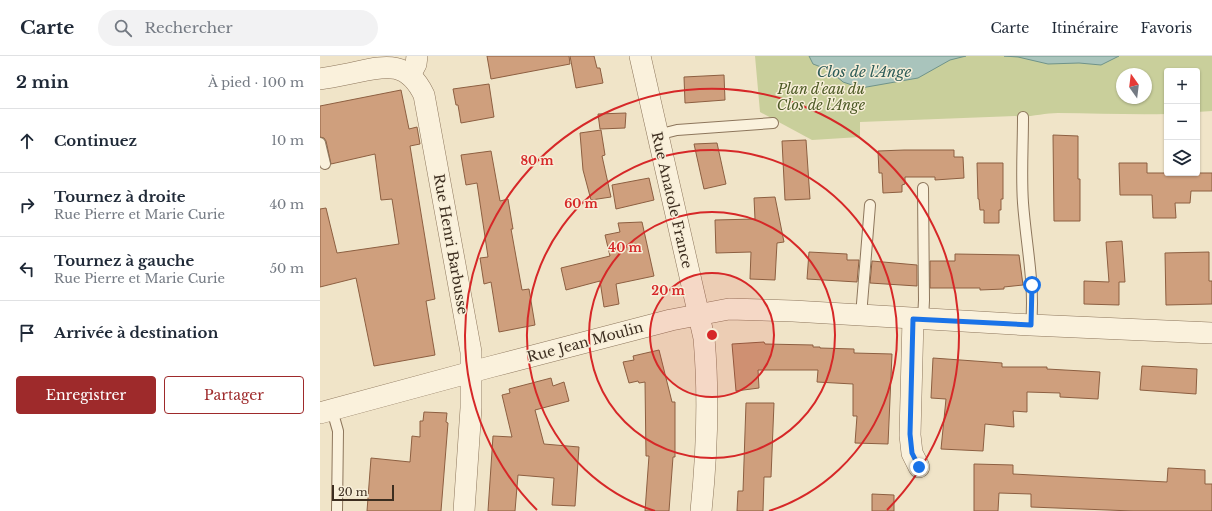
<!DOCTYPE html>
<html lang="fr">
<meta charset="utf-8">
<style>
:root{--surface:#fff;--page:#f2f2f3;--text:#1f2937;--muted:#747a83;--line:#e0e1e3;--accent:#9e2a2b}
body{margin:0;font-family:"Libre Baskerville",serif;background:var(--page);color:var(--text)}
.controls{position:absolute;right:12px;top:12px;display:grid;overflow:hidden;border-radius:4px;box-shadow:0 1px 3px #0004}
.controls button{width:36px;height:36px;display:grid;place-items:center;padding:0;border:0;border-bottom:1px solid var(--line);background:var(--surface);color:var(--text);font:20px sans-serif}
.compass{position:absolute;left:796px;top:12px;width:36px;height:36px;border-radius:50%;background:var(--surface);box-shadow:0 1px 3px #0004;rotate:346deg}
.scale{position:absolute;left:12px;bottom:10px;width:62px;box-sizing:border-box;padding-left:4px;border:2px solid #3d2e20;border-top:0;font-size:11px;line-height:14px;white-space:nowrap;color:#3d2e20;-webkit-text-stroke:3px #f7eed8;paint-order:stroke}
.stop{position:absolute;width:12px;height:12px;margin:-9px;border:3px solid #1a73e8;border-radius:50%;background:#fff}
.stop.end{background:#1a73e8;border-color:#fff;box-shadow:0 1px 4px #0008}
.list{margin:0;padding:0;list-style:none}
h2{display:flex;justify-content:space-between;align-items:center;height:52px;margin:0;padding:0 16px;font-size:17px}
h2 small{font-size:13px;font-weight:400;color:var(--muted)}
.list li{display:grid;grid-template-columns:26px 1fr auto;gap:12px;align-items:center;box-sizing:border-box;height:64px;padding:0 16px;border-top:1px solid var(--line)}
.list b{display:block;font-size:15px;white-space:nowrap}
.list p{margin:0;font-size:13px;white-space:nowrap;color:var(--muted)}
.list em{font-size:13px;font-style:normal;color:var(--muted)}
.actions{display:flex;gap:8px;padding:12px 16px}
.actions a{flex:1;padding:9px 0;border:1px solid var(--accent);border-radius:4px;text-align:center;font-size:14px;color:var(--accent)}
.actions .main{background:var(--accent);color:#fff}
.icon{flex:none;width:22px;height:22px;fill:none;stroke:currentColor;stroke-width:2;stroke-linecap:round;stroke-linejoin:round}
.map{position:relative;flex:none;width:892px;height:455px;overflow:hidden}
header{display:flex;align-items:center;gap:24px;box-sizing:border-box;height:56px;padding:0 20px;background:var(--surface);border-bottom:1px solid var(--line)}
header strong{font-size:19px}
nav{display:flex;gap:22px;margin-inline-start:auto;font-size:14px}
.search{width:280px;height:36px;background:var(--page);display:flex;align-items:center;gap:10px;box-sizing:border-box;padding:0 14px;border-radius:22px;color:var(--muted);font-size:15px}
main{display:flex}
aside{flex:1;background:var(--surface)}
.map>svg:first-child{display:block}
.green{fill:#c9cf9b;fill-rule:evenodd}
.water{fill:#a9c4bc;stroke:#6f938a}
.building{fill:#cf9f7d;stroke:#8d5f41}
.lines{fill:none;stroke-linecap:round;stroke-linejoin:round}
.service-casing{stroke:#8d765c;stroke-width:12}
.minor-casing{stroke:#8d765c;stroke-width:22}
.service{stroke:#faf1dc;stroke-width:10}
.minor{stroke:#faf1dc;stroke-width:21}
.route{stroke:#1a73e8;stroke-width:5}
.ring{fill:none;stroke:#d62828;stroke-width:2}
.labels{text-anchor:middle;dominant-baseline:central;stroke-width:3;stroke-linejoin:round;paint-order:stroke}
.park-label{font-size:14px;font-style:italic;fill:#4d5a26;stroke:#f7eed8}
.street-label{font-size:14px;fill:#3d2e20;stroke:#f7eed8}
.water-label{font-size:15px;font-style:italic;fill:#2f5d5a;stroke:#f7eed8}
.centre{fill:#d62828;stroke:#f7eed8;stroke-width:2}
.ring-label{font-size:12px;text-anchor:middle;font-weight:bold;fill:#d62828;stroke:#f7eed8;stroke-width:3;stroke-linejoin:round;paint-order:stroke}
</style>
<header>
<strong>Carte</strong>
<div class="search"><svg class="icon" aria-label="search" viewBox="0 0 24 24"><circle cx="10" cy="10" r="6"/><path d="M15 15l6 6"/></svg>Rechercher</div>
<nav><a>Carte</a><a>Itinéraire</a><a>Favoris</a></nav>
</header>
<main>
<aside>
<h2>2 min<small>À pied · 100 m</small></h2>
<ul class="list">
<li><svg class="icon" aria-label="ahead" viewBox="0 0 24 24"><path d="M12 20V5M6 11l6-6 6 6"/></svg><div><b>Continuez</b></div><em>10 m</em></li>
<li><svg class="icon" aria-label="right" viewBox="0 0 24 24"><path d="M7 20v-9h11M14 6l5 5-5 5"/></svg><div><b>Tournez à droite</b><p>Rue Pierre et Marie Curie</p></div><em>40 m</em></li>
<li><svg class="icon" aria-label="left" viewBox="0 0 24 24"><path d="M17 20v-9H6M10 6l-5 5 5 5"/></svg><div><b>Tournez à gauche</b><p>Rue Pierre et Marie Curie</p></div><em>50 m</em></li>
<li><svg class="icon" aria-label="arrive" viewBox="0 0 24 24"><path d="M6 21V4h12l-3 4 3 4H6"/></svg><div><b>Arrivée à destination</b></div></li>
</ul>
<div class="actions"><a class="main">Enregistrer</a><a>Partager</a></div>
</aside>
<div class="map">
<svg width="892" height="455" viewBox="0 0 892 455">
<rect width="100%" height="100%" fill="#f0e4c8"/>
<path class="green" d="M435,0H892V55L877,56V15H847V58C811,59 774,57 738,57C724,57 708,62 695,60L540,66V81L492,84L440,56ZM802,18H826V42H802Z"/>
<g class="water">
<polygon points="489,0 646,0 630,4 598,22 541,32 523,26 509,14 493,8"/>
<polygon points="684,0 799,0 781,9 759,7 728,8 698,1"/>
</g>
<g class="building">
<polygon points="167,0 249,0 250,8 171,23"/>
<polygon points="250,0 274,0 277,12 280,12 283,27 256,32"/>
<polygon points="404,19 405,44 365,47 364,21"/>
<polygon points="169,28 174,61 141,67 138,49 136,49 133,33"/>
<polygon points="81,34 89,73 97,71 100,88 90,90 115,243 106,245 115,299 54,310 36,222 0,231 0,153 6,152 17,197 79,188 72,143 61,144 55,98 11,108 6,85 4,82 0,81 0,50"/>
<polygon points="306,57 305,72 280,73 278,58"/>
<polygon points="281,74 285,99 282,100 291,141 271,144 263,114 260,77"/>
<polygon points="733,79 758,80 758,123 760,123 760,165 734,165"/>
<polygon points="486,84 490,143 465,144 462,85"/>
<polygon points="397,87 406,128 384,133 374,88"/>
<polygon points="584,94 634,94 634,101 643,101 644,122 615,124 615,121 585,121 585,128 582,129 582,136 563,137 562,117 559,117 558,95"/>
<polygon points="171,95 180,145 188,143 193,173 191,173 202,234 209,233 215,269 179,276 171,226 164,228 160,202 168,201 157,127 146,129 141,99"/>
<polygon points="657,107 683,107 683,143 681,143 681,154 679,154 679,167 664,167 664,154 660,154 659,143 658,143"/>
<polygon points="799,107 827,107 827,117 892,117 892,135 871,135 870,147 855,147 856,162 833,162 832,139 800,139"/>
<polygon points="329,122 334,144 296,153 292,129"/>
<polygon points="455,141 464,186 457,187 455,224 430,223 431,196 396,197 395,164 435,163 434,142"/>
<polygon points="322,166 334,220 296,228 299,248 284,251 280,225 246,234 241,212 290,200 285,179 300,176 298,167"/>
<polygon points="802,185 805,226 799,226 799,249 764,248 764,225 789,226 786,186"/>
<polygon points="489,196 527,198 527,204 539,204 537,226 487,223"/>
<polygon points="889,196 889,225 892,225 892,248 846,249 845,197"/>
<polygon points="635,198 699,199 703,229 684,231 684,233 660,234 660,232 610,232 610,205 635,205"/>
<polygon points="552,205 597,209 597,230 550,227"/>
<polygon points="444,286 445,288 493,289 493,291 500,291 500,292 534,293 534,297 572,298 568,388 535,387 537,360 533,360 533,328 497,326 498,314 438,314 439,332 416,335 412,288"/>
<polygon points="339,294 352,346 355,346 355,401 353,401 349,455 325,455 329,400 326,400 325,326 319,327 318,325 309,327 303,306 314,304 313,300"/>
<polygon points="613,302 682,307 682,311 727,311 727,313 780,316 778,343 740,341 740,337 707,336 707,356 693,355 694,371 665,368 663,395 621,393 626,343 611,342"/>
<polygon points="822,310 877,313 876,338 820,334"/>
<polygon points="231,322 233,330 244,326 249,345 215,354 224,388 259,391 255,450 232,449 234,422 198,419 195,455 168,455 173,380 192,381 182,339 190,337 189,333"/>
<polygon points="426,347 454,347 451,421 444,421 443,455 417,455 418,435 423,435"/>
<polygon points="104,356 127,357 126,366 128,367 121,455 47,455 51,402 90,406 92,380 100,381 100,365 103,365"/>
<polygon points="654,408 693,409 693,418 847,426 848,412 885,414 885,428 892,428 892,455 813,455 711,451 711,438 679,437 678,455 654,455"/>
<polygon points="552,438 574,439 574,455 552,455"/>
</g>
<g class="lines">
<g class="service-casing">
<g id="service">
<path d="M703,61C703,90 701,119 703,147C706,188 715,228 711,269"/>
<polyline points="337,79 357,74 453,67"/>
<polyline points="0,87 5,108"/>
<polyline points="603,132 604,244 603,264"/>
<polyline points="541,260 550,149"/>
<polyline points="12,354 18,375 17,455"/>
</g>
</g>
<g class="minor-casing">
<g id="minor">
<path d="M320,0L384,282C389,339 387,398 381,455"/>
<polyline points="90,19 96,8 97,0"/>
<path d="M0,23C12,21 24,19 37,16C68,9 88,6 104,39L151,296V352L144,455"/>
<polyline points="593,263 590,379 592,397 599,411"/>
<polyline points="0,357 170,311 351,264 409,253 473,255 711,269 892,277"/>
</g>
</g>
<use href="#service" class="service"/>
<use href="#minor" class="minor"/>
</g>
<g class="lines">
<polyline class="route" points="599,411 592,397 590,378 593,263 711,269 712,229"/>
</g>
<circle cx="392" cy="279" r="62" fill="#d62828" fill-opacity=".12"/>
<g class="ring">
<circle cx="392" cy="279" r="62"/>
<circle cx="392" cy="279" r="123"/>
<path d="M335 455A185 185 0 1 1 449 455"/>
<path d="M217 454A247 247 0 1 1 567 454"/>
</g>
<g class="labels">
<g class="park-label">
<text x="501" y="33">Plan d'eau du<tspan x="501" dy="16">Clos de l'Ange</tspan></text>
</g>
<g class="street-label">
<text transform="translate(352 144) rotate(77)">Rue Anatole France</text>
<text transform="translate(131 188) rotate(80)">Rue Henri Barbusse</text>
<text transform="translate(265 286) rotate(-15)">Rue Jean Moulin</text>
</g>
<g class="water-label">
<text x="544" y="15">Clos de l'Ange</text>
</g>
</g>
<circle cx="392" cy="279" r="6" class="centre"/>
<g class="ring-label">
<text x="217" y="109">80 m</text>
<text x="261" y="152">60 m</text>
<text x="305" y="196">40 m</text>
<text x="348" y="239">20 m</text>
</g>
</svg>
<div class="controls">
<button>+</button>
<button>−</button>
<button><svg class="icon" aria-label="layers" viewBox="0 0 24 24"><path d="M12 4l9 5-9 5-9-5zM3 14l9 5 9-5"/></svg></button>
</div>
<svg class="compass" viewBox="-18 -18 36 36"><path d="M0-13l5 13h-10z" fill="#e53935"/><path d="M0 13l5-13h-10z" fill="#747a83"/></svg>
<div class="scale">20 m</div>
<div class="stop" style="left:712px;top:229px"></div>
<div class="stop end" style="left:599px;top:411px"></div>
</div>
</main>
